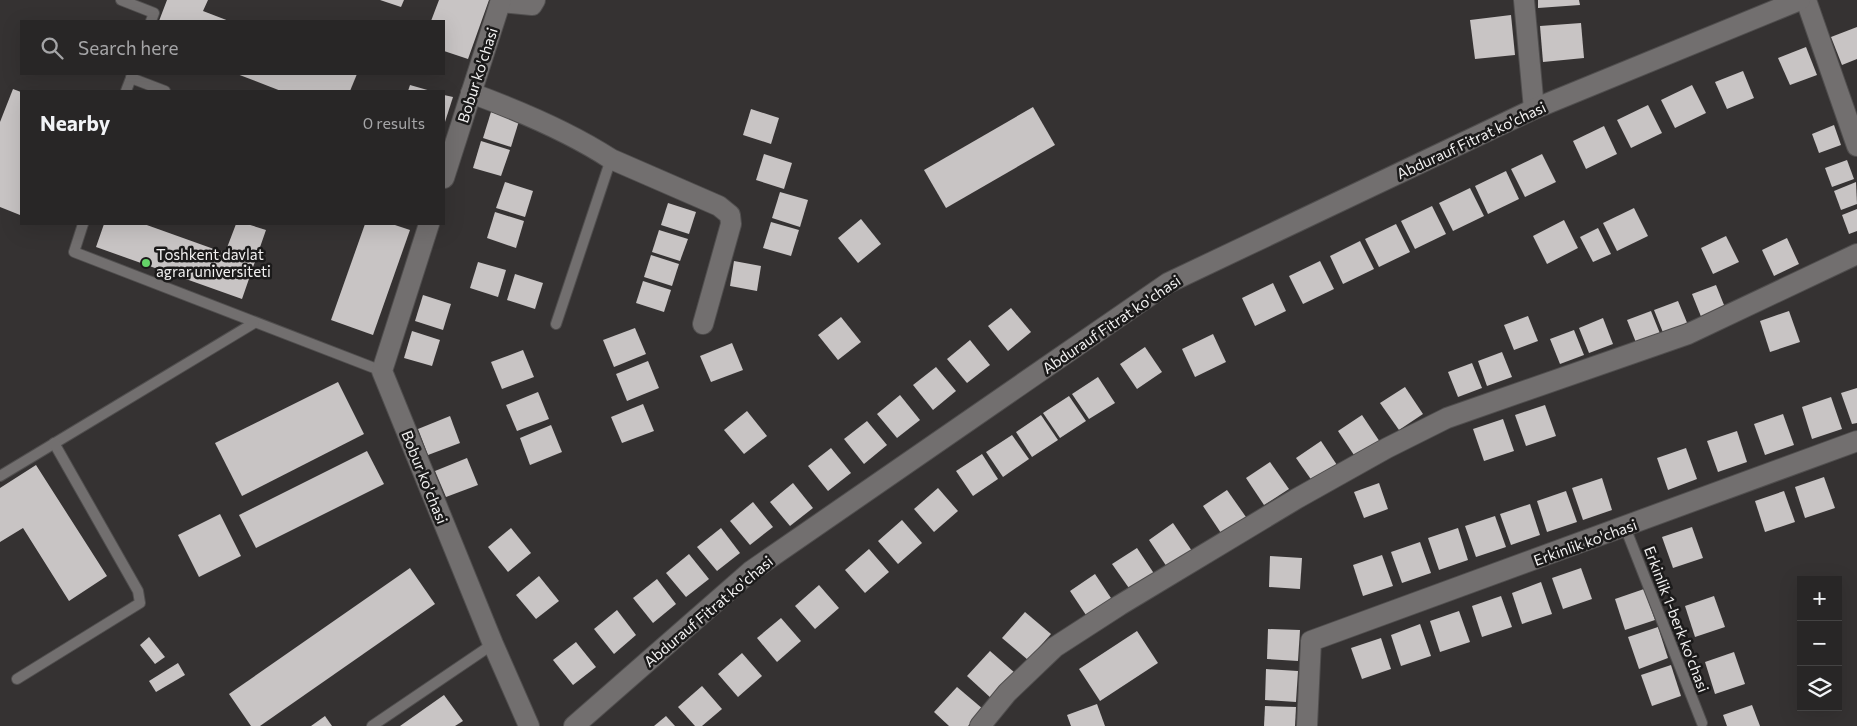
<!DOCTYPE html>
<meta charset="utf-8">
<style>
:root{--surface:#282626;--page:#302e2e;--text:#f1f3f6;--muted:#a5a5a7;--line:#444343}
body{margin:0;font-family:Commissioner,sans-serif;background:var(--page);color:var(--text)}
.controls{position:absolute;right:15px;bottom:15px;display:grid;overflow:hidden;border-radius:0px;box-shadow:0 5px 20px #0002}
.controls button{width:45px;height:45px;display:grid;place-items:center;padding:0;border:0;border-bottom:1px solid var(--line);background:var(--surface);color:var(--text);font:25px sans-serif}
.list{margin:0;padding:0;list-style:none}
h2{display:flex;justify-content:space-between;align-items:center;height:65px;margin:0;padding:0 20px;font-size:21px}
h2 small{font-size:16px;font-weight:400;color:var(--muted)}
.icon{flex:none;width:28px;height:28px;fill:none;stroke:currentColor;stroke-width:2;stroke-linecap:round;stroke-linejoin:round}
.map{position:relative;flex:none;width:1857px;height:726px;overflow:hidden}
.search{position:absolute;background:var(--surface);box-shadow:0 5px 20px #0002;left:20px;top:20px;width:425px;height:55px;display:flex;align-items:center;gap:12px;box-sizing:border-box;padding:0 18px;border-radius:0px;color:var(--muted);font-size:19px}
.panel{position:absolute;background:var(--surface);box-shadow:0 5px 20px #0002;left:20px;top:90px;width:425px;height:135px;border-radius:0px}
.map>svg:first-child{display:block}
.building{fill:#c8c4c4}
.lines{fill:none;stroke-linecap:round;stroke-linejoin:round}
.service-casing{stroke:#504e4e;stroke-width:12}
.minor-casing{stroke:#504e4e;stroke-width:22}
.service{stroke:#726f6f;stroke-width:10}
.minor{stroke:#726f6f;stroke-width:20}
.poi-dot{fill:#64d468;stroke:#1b1a1a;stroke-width:2}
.labels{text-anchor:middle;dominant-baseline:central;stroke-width:5;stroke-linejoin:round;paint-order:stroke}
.street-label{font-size:15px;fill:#f3f2f2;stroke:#1b1a1a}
.poi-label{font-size:15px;fill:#f3f2f2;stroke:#1b1a1a;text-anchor:start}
</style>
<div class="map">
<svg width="1857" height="726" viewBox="0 0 1857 726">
<rect width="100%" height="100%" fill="#353232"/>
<g class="building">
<polygon points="167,0 208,0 203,11 229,21 159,21"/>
<polygon points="380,0 404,0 401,7"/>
<polygon points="439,0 489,0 468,59 444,51 444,21 431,21"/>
<polygon points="1538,0 1579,0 1580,5 1538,8"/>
<polygon points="1511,15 1515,55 1475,59 1470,20"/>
<polygon points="1581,23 1584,58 1543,62 1540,26"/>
<polygon points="1857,27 1857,59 1842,65 1831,37"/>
<polygon points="1806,47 1817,75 1790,85 1778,58"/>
<polygon points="1743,71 1754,98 1727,109 1715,82"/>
<polygon points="237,74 357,74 350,91 281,91"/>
<polygon points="410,85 431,91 408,91"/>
<polygon points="1692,85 1706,113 1675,128 1661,100"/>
<polygon points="13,89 21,92 20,215 0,207 0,122"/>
<polygon points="444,95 453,97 444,125"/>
<polygon points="1648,105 1662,133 1631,148 1617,120"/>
<polygon points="1033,107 1055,145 946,208 924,170"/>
<polygon points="751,109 779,118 771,144 743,135"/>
<polygon points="491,112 519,121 511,147 483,138"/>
<polygon points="1834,125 1841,145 1819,153 1812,134"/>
<polygon points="1604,126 1617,154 1586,169 1573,141"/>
<polygon points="481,141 510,150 501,176 473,168"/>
<polygon points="764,154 792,163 784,189 756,180"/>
<polygon points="1542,154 1556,182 1525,197 1511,169"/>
<polygon points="1847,160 1854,179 1832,187 1825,168"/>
<polygon points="1506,171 1519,199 1488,214 1475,186"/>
<polygon points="505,182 533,191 525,217 496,208"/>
<polygon points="1856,182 1857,204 1841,210 1834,191"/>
<polygon points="1470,188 1484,216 1453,231 1439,203"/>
<polygon points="780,192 808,200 800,227 772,218"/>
<polygon points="668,203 696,212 689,234 661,225"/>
<polygon points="1432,206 1446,234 1415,249 1401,221"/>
<polygon points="1634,208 1648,236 1617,251 1603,223"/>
<polygon points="1857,209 1857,231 1849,234 1842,215"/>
<polygon points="495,212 524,221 516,248 487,238"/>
<polygon points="861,219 881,244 858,263 838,238"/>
<polygon points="1564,220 1578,248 1547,264 1533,236"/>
<polygon points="771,222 799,230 791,256 763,248"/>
<polygon points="104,224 144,224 225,253 236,224 247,224 266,230 242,299 96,247"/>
<polygon points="365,224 392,224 410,230 373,335 331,320"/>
<polygon points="1396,224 1410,252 1379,267 1365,239"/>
<polygon points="1598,228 1611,254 1593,262 1580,237"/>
<polygon points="659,230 688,239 680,261 652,252"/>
<polygon points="1726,236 1739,262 1713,274 1701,248"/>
<polygon points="1787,238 1799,264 1774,276 1762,250"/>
<polygon points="1360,241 1374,269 1343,284 1330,256"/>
<polygon points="651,255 679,264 672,286 644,277"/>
<polygon points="734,261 761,266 757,291 730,286"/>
<polygon points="1320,261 1334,289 1303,304 1289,276"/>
<polygon points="478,262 506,270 498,297 470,288"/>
<polygon points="515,274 543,283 535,309 507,300"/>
<polygon points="643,281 671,290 664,312 636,303"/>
<polygon points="1273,283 1286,311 1255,326 1242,298"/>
<polygon points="1716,285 1726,310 1702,319 1692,294"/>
<polygon points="423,295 451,304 443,330 415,321"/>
<polygon points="1678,301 1688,325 1664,335 1654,310"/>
<polygon points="1011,308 1031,332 1008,351 988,326"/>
<polygon points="1651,311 1661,336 1637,345 1627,320"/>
<polygon points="1789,311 1800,342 1770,352 1760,321"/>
<polygon points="1528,316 1538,341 1514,350 1504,325"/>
<polygon points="841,317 861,342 838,360 818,335"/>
<polygon points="1603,318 1613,344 1589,353 1579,328"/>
<polygon points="635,328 646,354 614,367 603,340"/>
<polygon points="1574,330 1584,355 1560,364 1550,339"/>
<polygon points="412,331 440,340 432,366 404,358"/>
<polygon points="1213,334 1226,362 1195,377 1182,349"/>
<polygon points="970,340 990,365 967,383 947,359"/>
<polygon points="732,343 743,370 711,382 700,356"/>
<polygon points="1145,347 1162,372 1137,389 1120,364"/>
<polygon points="523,350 534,377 502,389 491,362"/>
<polygon points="1502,352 1512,377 1487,386 1478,361"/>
<polygon points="648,361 659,388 627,401 616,374"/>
<polygon points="1472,363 1482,388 1458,397 1448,372"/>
<polygon points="936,367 956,391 933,410 913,385"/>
<polygon points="1098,377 1115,403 1089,419 1072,394"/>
<polygon points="338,382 364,434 242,496 215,443"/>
<polygon points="1405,387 1423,414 1399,430 1380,403"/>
<polygon points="1857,388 1857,423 1852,424 1841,393"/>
<polygon points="538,392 549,419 517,431 506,405"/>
<polygon points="900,395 920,420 897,438 877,414"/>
<polygon points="1069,396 1086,421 1060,438 1043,413"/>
<polygon points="1831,397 1842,429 1812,439 1802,407"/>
<polygon points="643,404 654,431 622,443 611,417"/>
<polygon points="1545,405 1556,436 1526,446 1515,415"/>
<polygon points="747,411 767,436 744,454 724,430"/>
<polygon points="1783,414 1794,445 1765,455 1754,424"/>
<polygon points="1041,415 1058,440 1032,457 1016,432"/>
<polygon points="1362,415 1380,442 1356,458 1338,431"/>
<polygon points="450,416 460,443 428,455 418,429"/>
<polygon points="1503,419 1514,451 1484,461 1473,429"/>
<polygon points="867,421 887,445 864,464 844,439"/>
<polygon points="551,425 562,452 530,465 520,438"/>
<polygon points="1737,431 1747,462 1718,472 1707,441"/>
<polygon points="1012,435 1029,459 1003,477 986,452"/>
<polygon points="1321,441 1339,468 1315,485 1296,458"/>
<polygon points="831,448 851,473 828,491 808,466"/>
<polygon points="1686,448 1697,479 1668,490 1657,458"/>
<polygon points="367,451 384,484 256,548 239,515"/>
<polygon points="982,454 998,479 973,496 956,471"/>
<polygon points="467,458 478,485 446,497 435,471"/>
<polygon points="1270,462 1289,489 1264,505 1246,478"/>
<polygon points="36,465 107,576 69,601 23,528 0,542 0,488"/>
<polygon points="1824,477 1835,508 1805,518 1795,487"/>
<polygon points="1602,478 1612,510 1583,520 1572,488"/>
<polygon points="793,483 813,508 790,526 770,502"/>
<polygon points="1379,483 1388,509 1364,518 1354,492"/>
<polygon points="938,488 958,511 934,532 914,509"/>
<polygon points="1227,490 1246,517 1221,533 1203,506"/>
<polygon points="1566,491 1577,522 1547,532 1537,501"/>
<polygon points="1784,491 1795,522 1765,532 1755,501"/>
<polygon points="753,502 773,527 750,545 730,521"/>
<polygon points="1530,504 1540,535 1511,545 1500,514"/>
<polygon points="220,514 241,556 199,577 178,535"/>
<polygon points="1495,516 1506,547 1476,557 1465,526"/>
<polygon points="902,520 922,543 898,564 878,541"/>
<polygon points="1173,523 1192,551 1167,567 1149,540"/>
<polygon points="1692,527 1703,558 1673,568 1662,537"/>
<polygon points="511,528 531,553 508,572 488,547"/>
<polygon points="721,528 740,553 717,571 697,547"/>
<polygon points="1458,528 1468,560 1439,570 1428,538"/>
<polygon points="1420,542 1431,573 1402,583 1391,552"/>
<polygon points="1137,548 1155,575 1131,591 1112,564"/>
<polygon points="869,549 889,572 865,593 845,570"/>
<polygon points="689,554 709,579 686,597 666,573"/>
<polygon points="1382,555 1393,586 1363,596 1353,565"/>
<polygon points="1270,556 1302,558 1300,589 1269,587"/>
<polygon points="410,568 435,604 260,726 251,726 229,694"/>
<polygon points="1581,568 1592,599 1563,609 1552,578"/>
<polygon points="1095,574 1113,601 1088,618 1070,591"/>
<polygon points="539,576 559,601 536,619 516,595"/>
<polygon points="657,579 676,604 653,623 633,598"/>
<polygon points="1541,582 1552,614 1522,624 1512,593"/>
<polygon points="819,585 839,608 815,629 795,606"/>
<polygon points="1644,589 1655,620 1625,630 1615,599"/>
<polygon points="1501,596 1512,627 1482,637 1472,606"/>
<polygon points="1714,596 1725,627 1695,637 1685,606"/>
<polygon points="617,610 636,635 614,654 594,629"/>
<polygon points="1459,611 1470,642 1440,652 1430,621"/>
<polygon points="1025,612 1051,634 1028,660 1002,638"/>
<polygon points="781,618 801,641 777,662 757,638"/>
<polygon points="1420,624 1431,656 1401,666 1391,635"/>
<polygon points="1658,627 1668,658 1639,669 1628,637"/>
<polygon points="1268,629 1300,630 1298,661 1267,659"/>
<polygon points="1137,631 1158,663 1100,701 1079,669"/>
<polygon points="149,637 165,657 155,664 140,645"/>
<polygon points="1381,638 1391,669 1362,679 1351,648"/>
<polygon points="576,642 596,667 573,685 553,660"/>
<polygon points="990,651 1015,673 992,699 967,676"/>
<polygon points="1734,652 1745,684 1715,694 1705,662"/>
<polygon points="742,653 762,676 738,697 718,674"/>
<polygon points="178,663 185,675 156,692 149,681"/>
<polygon points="1671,665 1681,696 1652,706 1641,675"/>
<polygon points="1266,669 1298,671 1296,702 1265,700"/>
<polygon points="702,686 722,709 702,726 695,726 678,707"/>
<polygon points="957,687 983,709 968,726 949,726 934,712"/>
<polygon points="444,695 463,721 455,726 400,726"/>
<polygon points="1097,704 1105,726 1071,726 1067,715"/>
<polygon points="1752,705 1760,726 1727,726 1723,715"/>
<polygon points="1265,706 1296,707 1295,726 1264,726"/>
<polygon points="325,716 332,726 311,726"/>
<polygon points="666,716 675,726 654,726"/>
</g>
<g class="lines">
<g class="service-casing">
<g id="service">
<polyline points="121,0 154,13 151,21"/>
<polyline points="132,74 131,78 165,91"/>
<polyline points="126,91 131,78"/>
<polyline points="83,224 74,252 382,371"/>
<polyline points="556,324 611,159"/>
<polyline points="0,476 254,323"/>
<polyline points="1625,527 1702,723"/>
<polyline points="17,679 140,603 138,591 54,443"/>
<polyline points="372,726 493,644"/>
</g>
</g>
<g class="minor-casing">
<g id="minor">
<polyline points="1524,0 1534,109"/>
<polyline points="1806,0 1857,146"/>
<polyline points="501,2 532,5 535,0"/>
<path d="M471,93C520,111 568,131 611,159L719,206L730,215L731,224L703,324"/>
<polyline points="444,178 501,0"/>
<polyline points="429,224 382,371 493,644 529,726"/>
<polyline points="574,726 751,571 1168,283 1534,109 1800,0"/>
<polyline points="980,726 1007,693 1055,647 1120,605 1296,499 1387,448 1447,418 1688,334 1857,254"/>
<polyline points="1307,726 1311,641 1857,441"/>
</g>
</g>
<use href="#service" class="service"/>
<use href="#minor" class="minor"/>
</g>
<circle class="poi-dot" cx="146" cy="263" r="5"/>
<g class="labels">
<g class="street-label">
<text transform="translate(477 75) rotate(-72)">Bobur ko'chasi</text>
<text transform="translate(1471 140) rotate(-25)">Abdurauf Fitrat ko'chasi</text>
<text transform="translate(1111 324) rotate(-34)">Abdurauf Fitrat ko'chasi</text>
<text transform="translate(425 477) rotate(68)">Bobur ko'chasi</text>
<text transform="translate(1585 542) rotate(-20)">Erkinlik ko'chasi</text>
<text transform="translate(708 611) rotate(-40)">Abdurauf Fitrat ko'chasi</text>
<text transform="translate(1677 619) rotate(69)">Erkinlik 1-berk ko'chasi</text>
</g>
<g class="poi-label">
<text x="156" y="254">Toshkent davlat<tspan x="156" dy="17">agrar universiteti</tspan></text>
</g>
</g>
</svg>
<div class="controls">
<button>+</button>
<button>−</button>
<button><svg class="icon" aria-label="layers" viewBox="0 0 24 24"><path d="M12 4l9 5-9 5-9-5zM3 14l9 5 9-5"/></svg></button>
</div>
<div class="search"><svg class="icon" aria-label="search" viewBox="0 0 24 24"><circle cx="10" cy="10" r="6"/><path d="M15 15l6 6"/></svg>Search here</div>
<section class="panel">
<h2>Nearby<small>0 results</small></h2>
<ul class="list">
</ul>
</section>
</div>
